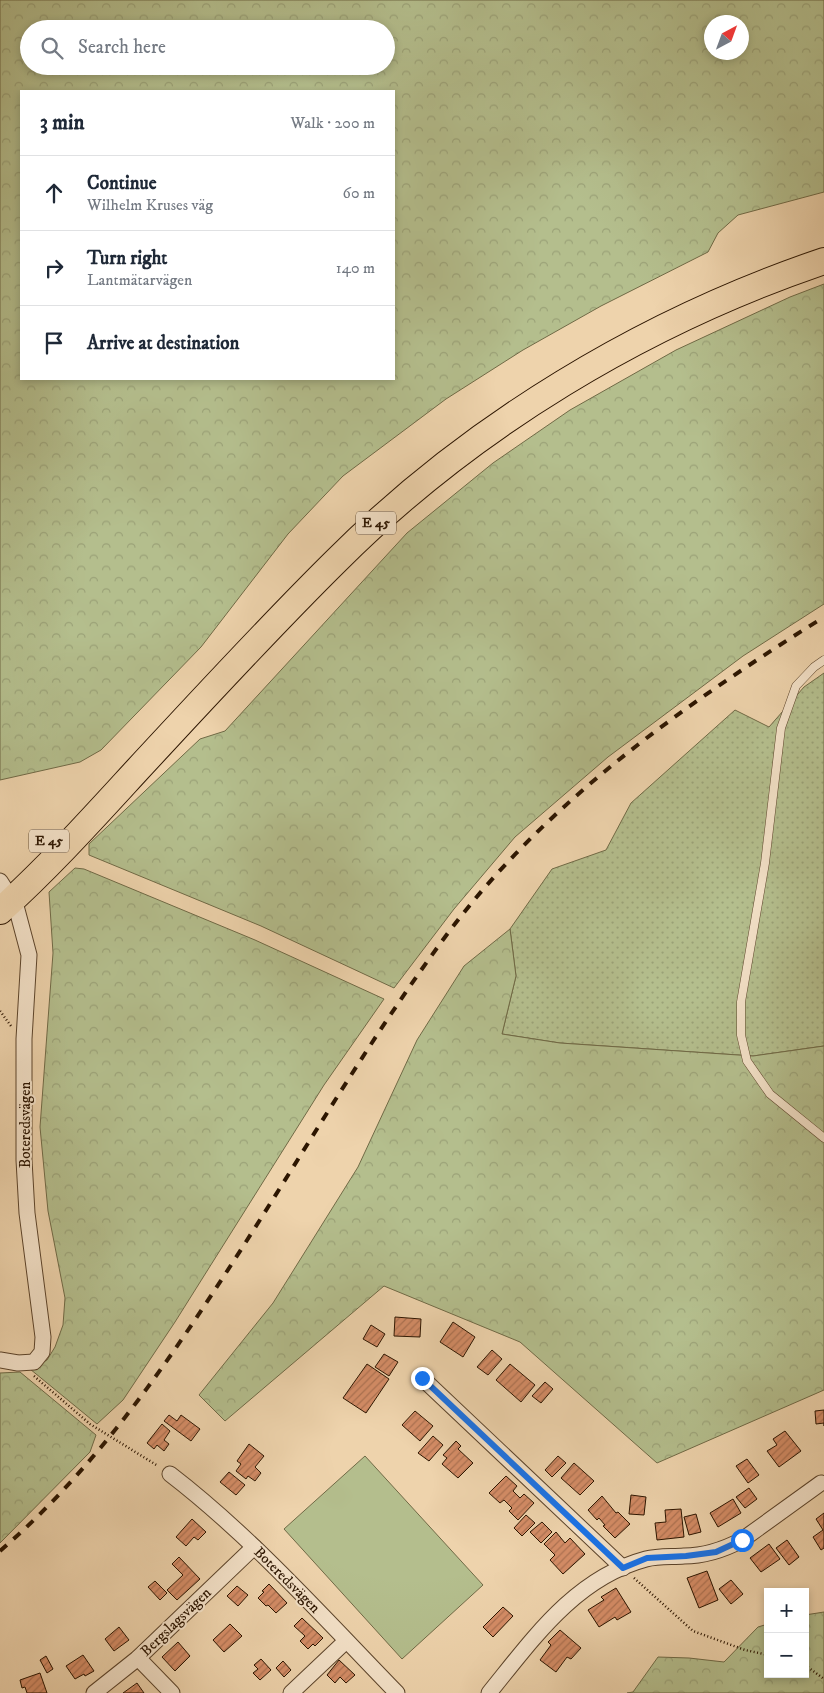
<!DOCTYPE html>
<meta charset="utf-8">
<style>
:root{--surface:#fff;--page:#f2f2f3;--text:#1f2937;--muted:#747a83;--line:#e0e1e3}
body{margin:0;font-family:"IM FELL DW Pica",serif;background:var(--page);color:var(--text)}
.controls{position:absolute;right:15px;bottom:15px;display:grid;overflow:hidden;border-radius:0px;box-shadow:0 2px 8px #0003}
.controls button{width:45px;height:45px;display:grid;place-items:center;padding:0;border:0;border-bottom:1px solid var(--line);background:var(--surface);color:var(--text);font:25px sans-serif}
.compass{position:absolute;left:704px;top:15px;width:45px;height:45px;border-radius:50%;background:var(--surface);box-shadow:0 2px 8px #0003;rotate:41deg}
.stop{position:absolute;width:15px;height:15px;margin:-11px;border:4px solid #1a73e8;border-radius:50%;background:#fff}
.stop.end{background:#1a73e8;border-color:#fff;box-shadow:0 1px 5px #0008}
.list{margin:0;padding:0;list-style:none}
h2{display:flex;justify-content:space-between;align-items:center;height:65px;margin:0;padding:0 20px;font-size:21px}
h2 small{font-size:16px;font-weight:400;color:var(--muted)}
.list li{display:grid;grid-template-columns:32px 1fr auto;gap:15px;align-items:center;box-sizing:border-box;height:75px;padding:0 20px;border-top:1px solid var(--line)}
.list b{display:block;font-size:19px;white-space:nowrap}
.list p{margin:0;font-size:16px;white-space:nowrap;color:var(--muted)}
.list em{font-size:16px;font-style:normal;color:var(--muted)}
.icon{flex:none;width:28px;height:28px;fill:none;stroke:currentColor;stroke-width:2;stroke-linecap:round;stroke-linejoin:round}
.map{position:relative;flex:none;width:824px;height:1693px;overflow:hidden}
.search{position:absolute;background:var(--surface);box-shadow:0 2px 8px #0003;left:20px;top:20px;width:375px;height:55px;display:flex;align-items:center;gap:12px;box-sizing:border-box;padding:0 18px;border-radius:28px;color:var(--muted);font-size:19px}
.panel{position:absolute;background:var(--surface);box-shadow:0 2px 8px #0003;left:20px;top:90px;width:375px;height:290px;border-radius:0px}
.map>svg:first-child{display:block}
.grass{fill:url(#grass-dots);stroke:#706a46}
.forest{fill:url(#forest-crowns);stroke:#706a46;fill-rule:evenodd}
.garden{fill:#b4be8d;stroke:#706a46}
.building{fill:url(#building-hatch);stroke:#2c1500}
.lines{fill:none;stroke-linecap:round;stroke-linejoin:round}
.lane-casing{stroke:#5c442b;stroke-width:9}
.street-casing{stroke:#5c442b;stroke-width:17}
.highway-casing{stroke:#2c1500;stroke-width:28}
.path{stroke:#2c1500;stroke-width:2.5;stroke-dasharray:1 2.5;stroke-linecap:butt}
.lane{stroke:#f4e2c9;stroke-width:8}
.street{stroke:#f4e2c9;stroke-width:15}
.highway{stroke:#eed3ac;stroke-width:26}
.rail{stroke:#2c1500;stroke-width:4;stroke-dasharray:9 9;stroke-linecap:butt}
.route{stroke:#1a73e8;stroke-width:6}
.labels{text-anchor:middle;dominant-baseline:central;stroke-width:4;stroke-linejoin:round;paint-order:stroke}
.shield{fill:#f4e2c9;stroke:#68523c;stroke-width:1}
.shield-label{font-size:14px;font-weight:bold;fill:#2c1500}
.street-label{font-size:15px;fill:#2c1500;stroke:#f4e2c9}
</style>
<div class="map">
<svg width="824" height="1693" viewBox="0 0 824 1693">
<defs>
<pattern id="grass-dots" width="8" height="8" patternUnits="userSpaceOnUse" patternTransform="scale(1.25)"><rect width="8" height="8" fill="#b4be8d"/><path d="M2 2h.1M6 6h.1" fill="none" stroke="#9ba278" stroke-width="1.8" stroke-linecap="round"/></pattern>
<pattern id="forest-crowns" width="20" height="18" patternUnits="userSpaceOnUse" patternTransform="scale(1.25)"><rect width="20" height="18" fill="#b4be8d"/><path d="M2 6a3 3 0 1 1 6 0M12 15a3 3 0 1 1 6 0" fill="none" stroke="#9ba278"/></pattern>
<pattern id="building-hatch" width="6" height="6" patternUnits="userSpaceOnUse" patternTransform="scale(1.25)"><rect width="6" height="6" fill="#d58d67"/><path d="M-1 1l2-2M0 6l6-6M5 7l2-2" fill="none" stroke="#ad7252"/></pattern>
</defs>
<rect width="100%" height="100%" fill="#eed3ac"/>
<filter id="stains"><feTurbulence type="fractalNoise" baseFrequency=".004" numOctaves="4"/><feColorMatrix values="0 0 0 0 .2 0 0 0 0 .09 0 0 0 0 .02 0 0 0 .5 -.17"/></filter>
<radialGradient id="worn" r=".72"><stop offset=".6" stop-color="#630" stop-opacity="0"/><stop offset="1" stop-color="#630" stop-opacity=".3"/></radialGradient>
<polygon class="grass" points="824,673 824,1046 753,1056 560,1043 502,1034 516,976 510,929 552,869 606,850 631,803 735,710 769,727 804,687"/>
<g class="forest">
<path d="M0,0H824V192L738,215L718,233L708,252L601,306L523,350L446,399L343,476L288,534L201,647L101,750L80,762L0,780ZM742,22V52H712V22ZM29,29H386V66H29ZM21,91H394V379H21Z"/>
<polygon points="824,284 824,604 743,656 608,757 515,837 454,909 394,988 261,926 89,855 89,844 200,739 225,731 407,533 493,463 570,410 676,350 790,297"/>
<polygon points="75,868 84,869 255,940 384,999 324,1085 175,1322 123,1400 97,1424 30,1369 47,1360 55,1347 63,1325 65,1298 48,1211 40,1127 53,953 49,892"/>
<polygon points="510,929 516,976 502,1034 560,1043 753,1056 824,1046 824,1390 657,1463 520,1342 384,1286 225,1421 199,1395 273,1303 358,1167 417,1040 464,966"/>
<polygon points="20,1372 96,1435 90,1452 0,1543 0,1373"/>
<polygon points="824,1612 824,1693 627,1693 633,1692 658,1657 689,1658 724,1662 758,1627 768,1624 768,1674 805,1674 805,1615"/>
</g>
<polygon class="garden" points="365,1456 483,1585 402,1659 284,1529"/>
<g class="building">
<polygon points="395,1317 421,1319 420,1337 394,1336"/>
<polygon points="453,1322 475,1337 463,1357 440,1342"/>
<polygon points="371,1325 385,1334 377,1347 363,1339"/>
<polygon points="492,1350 502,1359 488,1375 477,1367"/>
<polygon points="384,1354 398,1362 389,1376 375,1367"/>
<polygon points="367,1364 389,1379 366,1413 343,1398"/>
<polygon points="510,1364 535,1385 521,1402 496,1380"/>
<polygon points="545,1382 553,1389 541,1403 532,1396"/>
<polygon points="824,1410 824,1426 824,1423 816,1424 815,1411"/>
<polygon points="415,1411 433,1426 420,1441 402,1425"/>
<polygon points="169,1415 177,1421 181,1415 200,1429 191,1441 164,1421"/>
<polygon points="162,1424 170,1431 164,1440 169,1444 164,1451 157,1445 154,1449 147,1443"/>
<polygon points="785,1431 801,1451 779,1467 767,1451 777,1445 773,1439"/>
<polygon points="433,1436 443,1445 429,1461 418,1453"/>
<polygon points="456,1441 461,1446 458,1449 473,1463 458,1478 442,1464 447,1458 443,1455"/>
<polygon points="249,1444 264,1456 255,1467 261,1473 255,1481 248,1476 246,1479 236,1471 241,1464 237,1461"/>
<polygon points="558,1456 566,1463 552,1477 545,1470"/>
<polygon points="747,1459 759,1475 748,1483 736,1466"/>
<polygon points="574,1463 594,1481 580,1495 561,1478"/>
<polygon points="229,1472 245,1485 236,1495 220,1482"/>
<polygon points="506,1476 517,1486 513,1491 520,1498 524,1494 534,1503 518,1520 509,1511 512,1508 504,1500 500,1503 489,1493"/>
<polygon points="749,1488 757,1499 745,1508 736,1497"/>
<polygon points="631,1495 646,1497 644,1515 629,1514"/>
<polygon points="602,1496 616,1513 618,1512 630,1524 615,1538 603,1526 605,1525 599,1518 597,1520 588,1510"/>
<polygon points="733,1499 741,1513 718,1527 710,1513"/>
<polygon points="681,1509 684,1537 657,1540 655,1523 666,1522 665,1510"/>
<polygon points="824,1513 824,1548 821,1550 813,1537 823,1530 816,1519"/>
<polygon points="696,1514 701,1532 689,1535 684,1517"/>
<polygon points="526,1515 535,1523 522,1536 514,1528"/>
<polygon points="192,1519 206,1532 198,1540 194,1537 186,1546 176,1537"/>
<polygon points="542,1522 552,1532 541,1543 530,1532"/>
<polygon points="556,1532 565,1543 570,1538 585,1554 563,1574 550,1560 555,1555 544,1544"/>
<polygon points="787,1540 799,1557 789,1565 776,1548"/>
<polygon points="769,1544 780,1559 761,1572 750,1558"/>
<polygon points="179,1557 200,1579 177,1600 167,1590 183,1575 172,1564"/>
<polygon points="707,1571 718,1600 699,1608 687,1578"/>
<polygon points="731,1580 743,1594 731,1604 719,1589"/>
<polygon points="155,1581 167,1593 160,1600 148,1587"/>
<polygon points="269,1584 287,1603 276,1613 268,1605 266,1606 258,1598 264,1592 262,1591"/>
<polygon points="237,1586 248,1595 238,1606 227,1596"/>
<polygon points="616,1588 631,1612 617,1620 615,1617 599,1627 588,1610 604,1600 601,1597"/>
<polygon points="503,1607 513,1616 493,1637 483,1627"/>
<polygon points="302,1618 323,1638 315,1646 313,1644 308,1649 300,1641 305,1636 294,1626"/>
<polygon points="230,1624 242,1636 224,1652 213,1640"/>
<polygon points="119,1627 129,1640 114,1651 105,1639"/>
<polygon points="560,1630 581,1648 571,1659 567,1657 556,1672 540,1660 551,1645 548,1642"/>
<polygon points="178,1642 190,1656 175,1671 162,1657"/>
<polygon points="83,1655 94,1671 85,1676 84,1674 75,1679 66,1666"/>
<polygon points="46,1656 53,1669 47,1673 40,1660"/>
<polygon points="261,1659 271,1670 260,1680 253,1673 258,1669 254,1665"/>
<polygon points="339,1660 355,1675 346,1683 340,1677 335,1683 327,1675"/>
<polygon points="283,1661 291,1670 284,1677 276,1668"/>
<polygon points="40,1673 47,1693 27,1693 25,1687 22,1688 20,1680"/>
<polygon points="137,1683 144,1693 123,1693"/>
</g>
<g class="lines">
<g class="lane-casing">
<polyline id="lane" points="824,660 814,667 796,686 781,728 765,863 741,1002 741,1035 747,1061 770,1094 824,1138"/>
</g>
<g class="street-casing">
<g id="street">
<polyline points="0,881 16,906 29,955 24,1039 24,1160 27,1213 43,1337 42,1352 34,1362 18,1363 0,1360"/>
<polyline points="422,1378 623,1568"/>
<path d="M170,1474C252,1537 325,1619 397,1693"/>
<polyline points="138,1658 172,1693"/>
<polyline points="94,1693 138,1658 254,1547"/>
<polyline points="291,1693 346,1641"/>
<path d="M489,1693C533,1639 575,1578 646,1559C658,1556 672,1557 684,1556C705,1556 723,1550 742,1540L821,1483"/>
</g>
</g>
<g class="highway-casing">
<path id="highway" d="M0,911C49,867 93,818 138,769C203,699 268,628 337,560C471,426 644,322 824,261"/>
</g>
<g class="path">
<polyline points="0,1011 11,1026"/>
<polyline points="34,1376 90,1424 158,1466"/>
<polyline points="634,1578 693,1631 745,1650 768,1655"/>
<polyline points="805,1665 824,1679"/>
</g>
<use href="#lane" class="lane"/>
<use href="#street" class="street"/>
<use href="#highway" class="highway"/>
<path class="rail" d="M0,1551C87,1476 154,1383 216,1288C294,1170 364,1046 448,933C547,801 685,704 824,617"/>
</g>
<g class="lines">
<polyline class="route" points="422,1378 623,1568 647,1558 686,1556 716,1552 742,1540"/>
</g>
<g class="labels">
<g class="shield">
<rect x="356" y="511.5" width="40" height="23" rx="4"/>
<rect x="29" y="829.5" width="40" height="23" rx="4"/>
</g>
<g class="shield-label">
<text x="376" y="523">E 45</text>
<text x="49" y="841">E 45</text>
</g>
<g class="street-label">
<text transform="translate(25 1125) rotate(-90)">Boteredsvägen</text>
<text transform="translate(287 1580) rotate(45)">Boteredsvägen</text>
<text transform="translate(176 1622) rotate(-44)">Bergslagsvägen</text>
</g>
</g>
<rect width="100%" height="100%" filter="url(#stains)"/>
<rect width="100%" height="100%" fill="url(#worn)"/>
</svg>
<div class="controls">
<button>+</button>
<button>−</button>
</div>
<svg class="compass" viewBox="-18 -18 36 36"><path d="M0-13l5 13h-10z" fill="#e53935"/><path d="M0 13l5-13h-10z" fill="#747a83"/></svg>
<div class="stop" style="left:742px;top:1540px"></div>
<div class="stop end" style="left:422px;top:1378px"></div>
<div class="search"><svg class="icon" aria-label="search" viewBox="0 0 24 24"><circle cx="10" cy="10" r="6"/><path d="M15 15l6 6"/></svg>Search here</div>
<section class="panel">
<h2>3 min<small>Walk · 200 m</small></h2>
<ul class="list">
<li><svg class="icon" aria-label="ahead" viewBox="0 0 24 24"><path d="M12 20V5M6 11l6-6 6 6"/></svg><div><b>Continue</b><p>Wilhelm Kruses väg</p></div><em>60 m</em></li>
<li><svg class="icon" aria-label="right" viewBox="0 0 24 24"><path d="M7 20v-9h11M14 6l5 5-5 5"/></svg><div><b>Turn right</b><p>Lantmätarvägen</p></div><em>140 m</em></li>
<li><svg class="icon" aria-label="arrive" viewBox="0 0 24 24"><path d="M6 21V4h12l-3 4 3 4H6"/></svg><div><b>Arrive at destination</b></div></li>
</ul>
</section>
</div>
